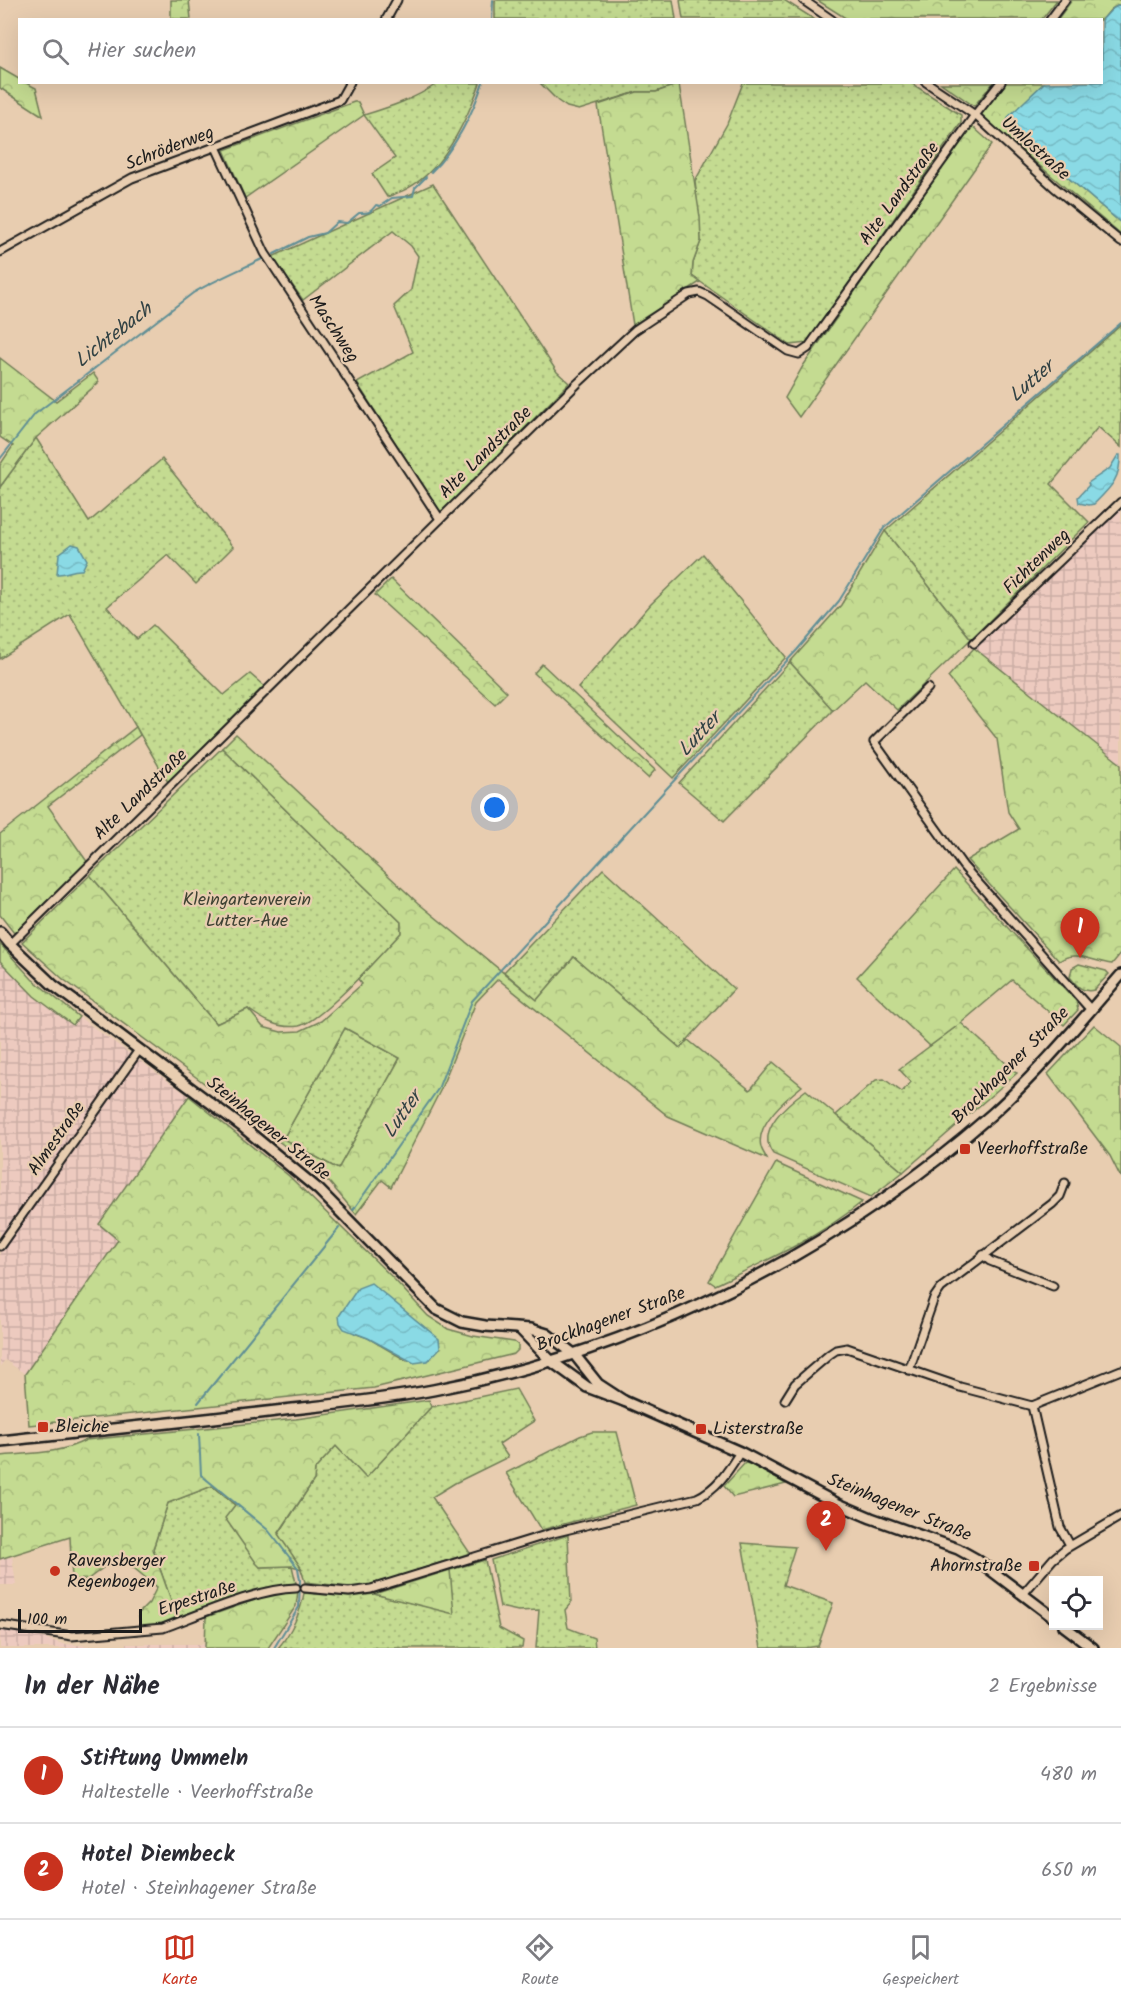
<!DOCTYPE html>
<html lang="de">
<meta charset="utf-8">
<style>
:root{--surface:#fff;--page:#f2f2f3;--text:#2b2b33;--muted:#7c7c81;--line:#e1e1e2;--accent:#c8321e}
body{margin:0;font-family:Kalam,sans-serif;background:var(--page);color:var(--text)}
.controls{position:absolute;right:18px;bottom:18px;display:grid;overflow:hidden;border-radius:0px;box-shadow:0 6px 24px #0002}
.controls button{width:54px;height:54px;display:grid;place-items:center;padding:0;border:0;border-bottom:2px solid var(--line);background:var(--surface);color:var(--text);font:30px sans-serif}
.scale{position:absolute;left:18px;bottom:15px;width:124px;box-sizing:border-box;padding-left:6px;border:3px solid #1c1c1c;border-top:0;font-size:16px;line-height:21px;white-space:nowrap;color:#1c1c1c;-webkit-text-stroke:4px #e8cdb0;paint-order:stroke}
.you{position:absolute;left:495px;top:808px;width:21px;height:21px;margin:-15px;border:4px solid #fff;border-radius:50%;background:#1a73e8;box-shadow:0 0 0 9px #1a73e833}
.badge{display:grid;place-items:center;width:39px;height:39px;border-radius:50%;background:var(--accent);color:#fff;font-size:20px;font-weight:700}
.pin{position:absolute;translate:-50% -50px;filter:drop-shadow(0 2px 3px #0008)}
.pin::after{content:'';position:absolute;top:32px;width:21px;height:18px;background:inherit;clip-path:polygon(0 0,100% 0,50% 100%)}
.list{margin:0;padding:0;list-style:none}
h2{display:flex;justify-content:space-between;align-items:center;height:78px;margin:0;padding:0 24px;font-size:26px}
h2 small{font-size:20px;font-weight:400;color:var(--muted)}
.list li{display:grid;grid-template-columns:39px 1fr auto;gap:18px;align-items:center;box-sizing:border-box;height:96px;padding:0 24px;border-top:2px solid var(--line)}
.list b{display:block;font-size:22px;white-space:nowrap}
.list p{margin:0;font-size:20px;white-space:nowrap;color:var(--muted)}
.list em{font-size:20px;font-style:normal;color:var(--muted)}
.icon{flex:none;width:33px;height:33px;fill:none;stroke:currentColor;stroke-width:2;stroke-linecap:round;stroke-linejoin:round}
.map{position:relative;flex:none;width:1121px;height:1648px;overflow:hidden}
.search{position:absolute;background:var(--surface);box-shadow:0 6px 24px #0002;left:18px;right:18px;top:18px;height:66px;display:flex;align-items:center;gap:15px;box-sizing:border-box;padding:0 21px;border-radius:0px;color:var(--muted);font-size:22px}
.sheet{height:270px;background:var(--surface)}
nav{display:flex;justify-content:space-around;align-items:center;box-sizing:border-box;height:84px;border-top:2px solid var(--line);background:var(--surface);font-size:16px;color:var(--muted)}
nav a{display:grid;justify-items:center;gap:3px}
nav .on{color:var(--accent)}
.map>svg:first-child{display:block}
.industrial{fill:url(#industrial-grid)}
.grass{fill:url(#grass-dots);stroke:#707c56;stroke-width:1.5}
.forest{fill:url(#forest-crowns);stroke:#707c56;stroke-width:1.5;fill-rule:evenodd}
.water{fill:url(#water-waves);stroke:#5e8e95;stroke-width:1.5}
.lines{fill:none;stroke-linecap:round;stroke-linejoin:round}
.stream{stroke:#5e8e95;stroke-width:2}
.minor-casing{stroke:#1c1c1c;stroke-width:11}
.secondary-casing{stroke:#1c1c1c;stroke-width:14}
.minor{stroke:#e8cdb0;stroke-width:7}
.secondary{stroke:#e8cdb0;stroke-width:9}
.poi-dot{fill:#c8321e;stroke:#e8cdb0;stroke-width:2}
.labels{text-anchor:middle;dominant-baseline:central;stroke-width:4.5;stroke-linejoin:round;paint-order:stroke}
.street-label{font-size:18px;fill:#1c1c1c;stroke:#e8cdb0}
.park-label{font-size:18px;fill:#3e4233;stroke:#e8cdb0}
.poi-label{font-size:18px;fill:#1c1c1c;stroke:#e8cdb0;text-anchor:start}
.water-label{font-size:20px;font-style:italic;fill:#324244;stroke:#e8cdb0}
</style>
<div class="map">
<svg width="1121" height="1648" viewBox="0 0 1121 1648">
<defs>
<pattern id="industrial-grid" width="8" height="8" patternUnits="userSpaceOnUse" patternTransform="scale(1.5)"><rect width="8" height="8" fill="#edcabf"/><path d="M0 4h8M4 0v8" fill="none" stroke="#cbada4"/></pattern>
<pattern id="grass-dots" width="8" height="8" patternUnits="userSpaceOnUse" patternTransform="scale(1.5)"><rect width="8" height="8" fill="#c4db91"/><path d="M2 2h.1M6 6h.1" fill="none" stroke="#a8bb7c" stroke-width="1.8" stroke-linecap="round"/></pattern>
<pattern id="forest-crowns" width="20" height="18" patternUnits="userSpaceOnUse" patternTransform="scale(1.5)"><rect width="20" height="18" fill="#c4db91"/><path d="M2 6a3 3 0 1 1 6 0M12 15a3 3 0 1 1 6 0" fill="none" stroke="#a8bb7c"/></pattern>
<pattern id="water-waves" width="16" height="10" patternUnits="userSpaceOnUse" patternTransform="scale(1.5)"><rect width="16" height="10" fill="#8adae5"/><path d="M0 5q4-4 8 0t8 0" fill="none" stroke="#76bac4"/></pattern>
</defs>
<rect width="100%" height="100%" fill="#e8cdb0"/>
<filter id="ink" filterUnits="userSpaceOnUse"><feTurbulence type="fractalNoise" baseFrequency=".0167" numOctaves="2"/><feDisplacementMap in="SourceGraphic" scale="12" xChannelSelector="R" yChannelSelector="G"/><feConvolveMatrix kernelMatrix="1 2 1 2 8 2 1 2 1" color-interpolation-filters="sRGB"/></filter>
<g filter="url(#ink)">
<g class="industrial">
<polygon points="1121,503 1121,764 974,648"/>
<polygon points="0,961 34,996 73,1025 79,1017 189,1096 99,1224 118,1239 25,1374 5,1360 0,1366"/>
<polygon points="12,1557 16,1585 0,1585 0,1559"/>
<polygon points="0,1630 34,1635 63,1644 117,1648 0,1648"/>
<polygon points="126,1644 206,1644 205,1648 126,1648"/>
</g>
<g class="grass">
<polygon points="495,0 673,0 676,19 495,19"/>
<polygon points="680,0 784,0 814,19 683,19"/>
<polygon points="679,82 679,84 656,92 637,92 579,110 567,107 558,101 540,83"/>
<path d="M438,83H480C467,119 444,169 408,188C402,192 394,194 387,197L372,174L395,158L364,115C390,107 415,99 438,83Z"/>
<polygon points="743,83 911,83 961,115 961,123 807,343 790,345 692,276 693,263 701,241 695,181 727,124"/>
<polygon points="433,184 557,372 569,383 441,514 357,383 413,352 394,306 411,290 418,256 411,246 393,231 303,300 272,257"/>
<polygon points="1121,325 1121,447 1098,427 1051,484 1089,522 971,639 885,531"/>
<polygon points="36,438 89,522 162,459 233,547 196,584 168,555 107,607 137,639 153,625 224,695 250,674 264,686 168,782 70,614 0,659 0,487"/>
<polygon points="703,554 786,657 673,778 578,688 651,604"/>
<polygon points="790,662 833,710 724,821 679,783"/>
<path d="M222,748L401,922V933C383,952 322,1021 299,1026C278,1029 263,1020 248,1009L216,1024L90,875Z"/>
<polygon points="603,869 734,989 680,1048 574,957 537,1000 504,972"/>
<path d="M1079,964L1106,971L1109,974L1094,990C1082,993 1077,986 1070,977L1072,968Z"/>
<polygon points="961,1023 1017,1073 903,1172 836,1115 876,1080 884,1079 902,1092 911,1082 899,1069"/>
<polygon points="345,1028 400,1058 338,1169 283,1139"/>
<polygon points="516,1389 534,1421 499,1444 508,1457 455,1483 432,1497 470,1553 369,1586 350,1587 305,1582 301,1569 278,1535 314,1480 315,1469 336,1446 366,1478 431,1407"/>
<polygon points="592,1432 617,1432 636,1505 541,1530 506,1473 580,1436"/>
<polygon points="212,1486 235,1505 260,1567 292,1566 296,1583 254,1592 177,1617 153,1549 168,1503"/>
<polygon points="568,1535 571,1603 565,1610 568,1628 594,1638 595,1648 536,1648 539,1610 518,1611 500,1607 491,1560"/>
<polygon points="742,1543 795,1547 783,1585 833,1603 818,1646 805,1648 761,1648"/>
<path d="M485,1560L499,1628L523,1641L522,1648H278C291,1633 301,1612 304,1593L350,1597L374,1594L453,1613L450,1570Z"/>
</g>
<g class="forest">
<polygon points="171,0 189,0 191,19 171,19"/>
<polygon points="817,0 1057,0 1042,19 847,19"/>
<polygon points="1072,0 1121,0 1121,4 1111,9 1102,20 1057,20"/>
<polygon points="0,68 19,79 20,82 26,83 36,88 43,116 0,88"/>
<polygon points="941,83 993,83 974,106"/>
<polygon points="1006,83 1044,83 1007,125 1121,223 1121,235 980,115"/>
<polygon points="679,84 700,217 701,241 693,263 692,276 700,282 633,325 598,105 637,92 656,92"/>
<polygon points="354,102 358,102 364,115 245,198 224,150"/>
<polygon points="971,125 992,144 799,417 785,398 803,366"/>
<polygon points="0,358 56,401 93,373 99,382 36,438 0,487 0,465 13,446 0,437"/>
<polygon points="885,531 971,639 897,710 865,680 833,710 790,662 841,605"/>
<polygon points="391,579 507,692 495,704 375,595"/>
<path d="M974,648L1121,764V953L1112,964C1092,962 1076,949 1059,961L967,860L1019,829L1008,812L997,739L948,677Z"/>
<polygon points="542,664 655,770 648,778 534,673"/>
<polygon points="136,727 140,735 48,806 88,863 23,928 14,933 0,915 0,834"/>
<path d="M236,734L418,903L537,1000L574,957L680,1048L688,1040L750,1090L773,1062L802,1086C787,1098 755,1124 761,1147C762,1151 765,1155 767,1159L668,1116L498,979L476,1002L440,1091L391,1187L382,1180L356,1214L330,1183L304,1161L200,1080L63,979L22,942L90,875L216,1024L248,1009L263,1027L281,1032L300,1031L321,1021L362,984L358,979L401,933V922L222,748ZM345,1028L400,1058L338,1169L283,1139Z"/>
<polygon points="954,870 1076,1001 1078,1010 1064,1025 1012,980 961,1023 930,1046 857,977"/>
<polygon points="0,944 32,979 79,1017 73,1025 34,996 0,961"/>
<polygon points="1094,1025 1121,1047 1121,1178 1110,1156 1048,1074"/>
<path d="M806,1090L903,1172L871,1197L773,1154C755,1130 788,1103 806,1090Z"/>
<path d="M189,1096L289,1176L393,1278L428,1316L448,1329L473,1336L514,1342L518,1345V1350L514,1354L374,1388L29,1425L25,1374L118,1240L99,1224ZM354,1333L440,1348L407,1361L368,1338Z"/>
<path d="M776,1163L862,1202C818,1238 766,1261 715,1285L709,1281Z"/>
<path d="M429,1400L431,1407L366,1478L336,1446L315,1469L314,1480L278,1534L302,1569L292,1566L260,1567L257,1564L225,1518L235,1505L212,1486L168,1503L153,1549L177,1617L161,1624L141,1627L138,1614L149,1603L157,1587L119,1556L88,1579L72,1580L70,1537L0,1559V1456C29,1453 60,1454 86,1440L296,1419Z"/>
<polygon points="745,1463 750,1464 786,1484 733,1497 724,1486"/>
<polygon points="450,1570 454,1614 374,1594"/>
<polygon points="281,1591 298,1591 296,1606 268,1648 205,1648 206,1617"/>
</g>
<g class="water">
<polygon points="1121,4 1121,223 1007,125 1008,117 1044,83 1102,82 1102,20 1112,9"/>
<path d="M1118,455H1120C1121,479 1109,489 1094,504L1089,505L1079,503L1078,497L1089,485L1088,483L1110,468Z"/>
<path d="M72,544L79,546L87,560L82,570C72,569 66,575 57,574L59,554Z"/>
<polygon points="371,1283 439,1339 440,1348 428,1361 414,1363 368,1338 344,1329 340,1323 339,1316 358,1288"/>
</g>
<g class="lines">
<g class="stream">
<polyline points="492,20 493,0"/>
<path d="M431,172C455,149 473,113 483,82"/>
<path d="M274,254L308,237L325,233L337,222L347,223L359,213C369,213 370,213 376,205L380,206L392,198L413,196L415,188L426,177"/>
<path d="M0,459L35,414L193,293C215,280 239,270 262,259"/>
<polyline points="353,1210 438,1089 472,1001 668,787 797,650 839,601 884,528 1121,323"/>
<polyline points="198,1403 339,1228"/>
<polyline points="199,1434 201,1475 268,1530 298,1568 300,1580 299,1607 274,1648"/>
</g>
<g class="minor-casing">
<g id="minor">
<polyline points="803,0 832,20"/>
<polyline points="386,20 397,0"/>
<polyline points="1050,20 1065,0"/>
<polyline points="926,82 975,115 1054,187 1121,242"/>
<polyline points="216,147 265,253 440,519"/>
<polyline points="0,252 132,178 340,100 350,82"/>
<polyline points="974,643 1121,502"/>
<polyline points="928,688 874,742 963,866 1091,1010"/>
<polyline points="10,944 577,384 635,330 689,294 699,292 708,296 788,351 799,354 808,348 975,115 1001,82"/>
<polyline points="0,1246 139,1050"/>
<polyline points="983,1255 990,1261 1053,1286"/>
<polyline points="909,1370 934,1298 941,1288 1052,1204 1060,1196 1065,1183"/>
<polyline points="785,1400 795,1384 830,1354 836,1350 847,1348 960,1387 1032,1406"/>
<polyline points="1032,1406 1060,1527 1070,1545"/>
<polyline points="1032,1406 1121,1370"/>
<path d="M305,1588L349,1592L371,1589L549,1534L697,1498C718,1488 728,1471 740,1452"/>
<polyline points="1023,1594 1053,1559 1065,1549 1121,1516"/>
<path d="M0,1625L72,1636L151,1629L163,1628C201,1614 257,1589 296,1588"/>
</g>
</g>
<g class="secondary-casing">
<g id="secondary">
<polyline points="0,932 10,944 53,985 244,1128 319,1190 436,1309 462,1322 485,1326 531,1329 547,1334 574,1354 598,1384 624,1401"/>
<polyline points="520,1329 551,1361 587,1387 624,1401 740,1452 838,1504 871,1518 958,1549 976,1559 1054,1618"/>
<path d="M0,1441C92,1431 184,1422 276,1411C329,1405 381,1400 433,1390C640,1351 834,1253 992,1114C1039,1072 1080,1022 1121,975"/>
<polyline points="1064,1626 1093,1648"/>
</g>
</g>
<use href="#minor" class="minor"/>
<use href="#secondary" class="secondary"/>
</g>
</g>
<g class="poi-dot">
<rect x="959" y="1143" width="12" height="12" rx="3"/>
<rect x="37" y="1421" width="12" height="12" rx="3"/>
<rect x="695" y="1423" width="12" height="12" rx="3"/>
<rect x="1028" y="1560" width="12" height="12" rx="3"/>
<circle cx="55" cy="1571" r="6"/>
</g>
<g class="labels">
<g class="street-label">
<text transform="translate(170 149) rotate(-21)">Schröderweg</text>
<text transform="translate(1035 149) rotate(42)">Umlostraße</text>
<text transform="translate(900 194) rotate(-54)">Alte Landstraße</text>
<text transform="translate(333 329) rotate(57)">Maschweg</text>
<text transform="translate(486 453) rotate(-45)">Alte Landstraße</text>
<text transform="translate(1037 562) rotate(-44)">Fichtenweg</text>
<text transform="translate(141 795) rotate(-44)">Alte Landstraße</text>
<text transform="translate(1011 1066) rotate(-45)">Brockhagener Straße</text>
<text transform="translate(268 1129) rotate(39)">Steinhagener Straße</text>
<text transform="translate(57 1139) rotate(-55)">Almestraße</text>
<text transform="translate(611 1320) rotate(-20)">Brockhagener Straße</text>
<text transform="translate(899 1508) rotate(22)">Steinhagener Straße</text>
<text transform="translate(197 1599) rotate(-18)">Erpestraße</text>
</g>
<g class="park-label">
<text x="247" y="900">Kleingartenverein<tspan x="247" dy="21">Lutter-Aue</tspan></text>
</g>
<g class="poi-label">
<text x="977" y="1149">Veerhoffstraße</text>
<text x="55" y="1427">Bleiche</text>
<text x="713" y="1429">Listerstraße</text>
<text x="67" y="1561">Ravensberger<tspan x="67" dy="21">Regenbogen</tspan></text>
<text x="1022" y="1566" text-anchor="end">Ahornstraße</text>
</g>
<g class="water-label">
<text transform="translate(114 336) rotate(-38)">Lichtebach</text>
<text transform="translate(1032 382) rotate(-41)">Lutter</text>
<text transform="translate(700 735) rotate(-47)">Lutter</text>
<text transform="translate(403 1115) rotate(-55)">Lutter</text>
</g>
</g>
</svg>
<div class="controls">
<button><svg class="icon" aria-label="locate" viewBox="0 0 24 24"><circle cx="12" cy="12" r="6"/><path d="M12 2v4M12 18v4M2 12h4M18 12h4"/></svg></button>
</div>
<div class="scale">100 m</div>
<div class="you"></div>
<div class="pin badge" style="left:1080px;top:958px">1</div>
<div class="pin badge" style="left:826px;top:1551px">2</div>
<div class="search"><svg class="icon" aria-label="search" viewBox="0 0 24 24"><circle cx="10" cy="10" r="6"/><path d="M15 15l6 6"/></svg>Hier suchen</div>
</div>
<section class="sheet">
<h2>In der Nähe<small>2 Ergebnisse</small></h2>
<ul class="list">
<li><span class="badge">1</span><div><b>Stiftung Ummeln</b><p>Haltestelle · Veerhoffstraße</p></div><em>480 m</em></li>
<li><span class="badge">2</span><div><b>Hotel Diembeck</b><p>Hotel · Steinhagener Straße</p></div><em>650 m</em></li>
</ul>
</section>
<nav>
<a class="on"><svg class="icon" aria-label="map" viewBox="0 0 24 24"><path d="M3 6l6-2 6 2 6-2v14l-6 2-6-2-6 2zM9 4v14M15 6v14"/></svg>Karte</a>
<a><svg class="icon" aria-label="directions" viewBox="0 0 24 24"><path d="M12 3l9 9-9 9-9-9zM9 14v-3h6M13 9l2 2-2 2"/></svg>Route</a>
<a><svg class="icon" aria-label="saved" viewBox="0 0 24 24"><path d="M7 4h10v16l-5-4-5 4z"/></svg>Gespeichert</a>
</nav>
